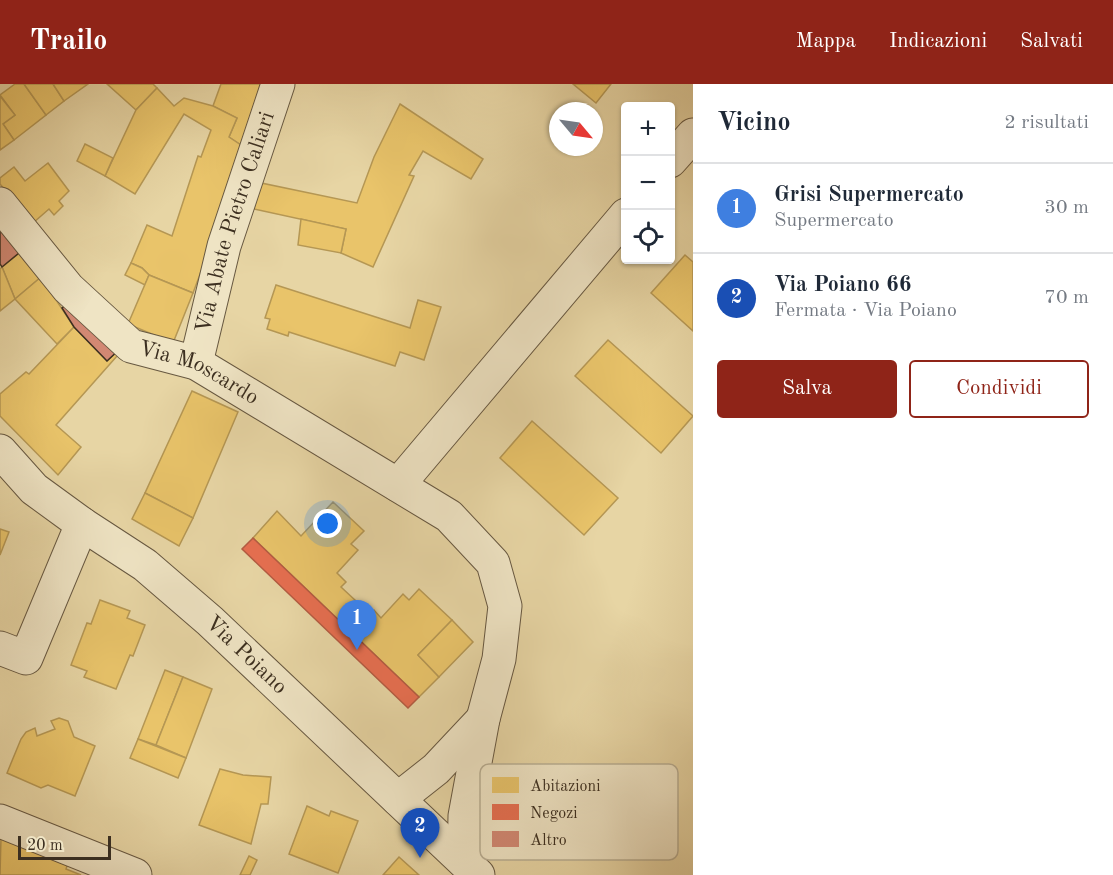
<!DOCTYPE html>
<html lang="it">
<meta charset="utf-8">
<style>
:root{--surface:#fff;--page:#f2f2f3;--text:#1f2937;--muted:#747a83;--line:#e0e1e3;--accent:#8f2418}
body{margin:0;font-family:"Old Standard TT",serif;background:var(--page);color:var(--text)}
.controls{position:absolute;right:18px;top:18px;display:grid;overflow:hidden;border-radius:6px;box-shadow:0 2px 4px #0004}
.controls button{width:54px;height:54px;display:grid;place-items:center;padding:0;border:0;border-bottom:2px solid var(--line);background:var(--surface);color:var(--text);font:30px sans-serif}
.compass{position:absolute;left:549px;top:18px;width:54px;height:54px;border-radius:50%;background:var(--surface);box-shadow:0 2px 4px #0004;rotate:119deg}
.scale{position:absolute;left:18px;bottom:15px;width:93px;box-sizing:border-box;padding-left:6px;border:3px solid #3c2f20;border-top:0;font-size:16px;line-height:21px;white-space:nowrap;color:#3c2f20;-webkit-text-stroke:4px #efe4c4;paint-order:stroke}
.you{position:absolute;left:328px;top:440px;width:21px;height:21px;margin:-15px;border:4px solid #fff;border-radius:50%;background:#1a73e8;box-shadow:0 0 0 9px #1a73e833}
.badge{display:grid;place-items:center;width:39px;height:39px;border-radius:50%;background:var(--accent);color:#fff;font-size:20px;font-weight:700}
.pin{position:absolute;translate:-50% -50px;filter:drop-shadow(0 2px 3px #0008)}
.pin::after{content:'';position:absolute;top:32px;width:21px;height:18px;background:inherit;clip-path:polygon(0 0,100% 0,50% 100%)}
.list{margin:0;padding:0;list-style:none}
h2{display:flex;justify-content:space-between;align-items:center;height:78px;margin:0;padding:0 24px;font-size:26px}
h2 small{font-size:20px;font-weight:400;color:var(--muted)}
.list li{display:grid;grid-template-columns:39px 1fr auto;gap:18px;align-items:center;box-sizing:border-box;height:90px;padding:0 24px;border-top:2px solid var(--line)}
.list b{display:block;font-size:22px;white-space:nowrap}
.list p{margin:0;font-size:20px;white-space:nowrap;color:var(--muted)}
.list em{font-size:20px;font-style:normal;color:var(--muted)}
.actions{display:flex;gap:12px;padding:18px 24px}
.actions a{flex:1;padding:14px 0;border:2px solid var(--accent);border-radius:6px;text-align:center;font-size:21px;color:var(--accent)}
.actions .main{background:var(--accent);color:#fff}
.icon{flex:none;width:33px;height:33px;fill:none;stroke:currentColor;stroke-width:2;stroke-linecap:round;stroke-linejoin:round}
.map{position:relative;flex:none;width:693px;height:791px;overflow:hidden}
header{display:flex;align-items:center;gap:36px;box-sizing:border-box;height:84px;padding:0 30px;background:var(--accent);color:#fff}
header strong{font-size:28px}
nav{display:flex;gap:33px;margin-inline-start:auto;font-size:21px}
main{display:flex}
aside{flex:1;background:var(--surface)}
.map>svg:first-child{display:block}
.homes{fill:#e9c46a;stroke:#b59754;stroke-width:1.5}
.shops{fill:#e76f51;stroke:#b45c42;stroke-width:1.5}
.building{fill:#d28873;stroke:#3c2f20;stroke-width:1.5}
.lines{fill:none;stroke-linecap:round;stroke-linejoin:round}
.minor-casing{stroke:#675841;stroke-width:35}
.tertiary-casing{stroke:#675841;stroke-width:35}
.minor{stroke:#efe4c4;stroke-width:33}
.tertiary{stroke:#efe4c4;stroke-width:33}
.labels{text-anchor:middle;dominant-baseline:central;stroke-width:6;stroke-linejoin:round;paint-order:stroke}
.street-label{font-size:22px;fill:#3c2f20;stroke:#efe4c4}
.key{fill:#efe4c4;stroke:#b9ae93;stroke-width:1.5}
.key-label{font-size:16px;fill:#3c2f20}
</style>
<header>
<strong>Trailo</strong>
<nav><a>Mappa</a><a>Indicazioni</a><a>Salvati</a></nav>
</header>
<main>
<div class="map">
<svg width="693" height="791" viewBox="0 0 693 791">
<rect width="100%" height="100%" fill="#e7d5a4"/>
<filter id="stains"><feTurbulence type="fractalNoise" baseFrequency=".00333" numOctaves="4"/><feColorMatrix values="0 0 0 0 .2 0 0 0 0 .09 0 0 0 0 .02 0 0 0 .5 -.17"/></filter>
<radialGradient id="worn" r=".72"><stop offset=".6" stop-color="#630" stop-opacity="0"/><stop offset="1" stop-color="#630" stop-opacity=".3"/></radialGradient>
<g class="homes">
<polygon points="15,0 24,0 46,31 14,56 3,40 15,31 0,11"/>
<polygon points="24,0 53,0 64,17 46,31"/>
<polygon points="53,0 88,0 64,17"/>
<polygon points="107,0 153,0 157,4 136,26"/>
<polygon points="221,0 271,0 247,65 229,53 237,34 213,22"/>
<polygon points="573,0 611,0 596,19"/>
<polygon points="157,4 174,22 184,14 213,22 237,34 229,53 247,65 193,209 149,191 142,184 131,179 147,141 172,152 198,72 201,73 211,46 184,30 135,110 105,92 136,26"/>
<polygon points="0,12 15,31 3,40 14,56 0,66"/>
<polygon points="400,20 483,75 471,95 423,67 409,91 414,92 373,183 341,169 346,145 254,125 261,99 357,119 374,73"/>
<polygon points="85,60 113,74 105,92 77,77"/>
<polygon points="48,79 69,107 59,117 63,122 54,131 49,125 33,139 0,100 0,94 14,83 25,97"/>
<polygon points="301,135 346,145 341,169 298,161"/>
<polygon points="19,169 41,193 15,215 2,183"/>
<polygon points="685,171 693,178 693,247 651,209"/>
<polygon points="131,179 142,184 149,191 145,201 125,191"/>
<polygon points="2,183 15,215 0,227 0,185"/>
<polygon points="149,191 193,209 173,259 128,240"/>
<polygon points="41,193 74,243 57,260 15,215"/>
<polygon points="276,201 410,244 418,216 441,223 424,276 400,268 395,282 289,248 288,252 267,245 270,235 265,234"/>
<polygon points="74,243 107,277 123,262 125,263 56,341 81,363 58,391 0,332 0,310 26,288 29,290"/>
<polygon points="608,256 693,332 661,369 575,292"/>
<polygon points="192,307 238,328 193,434 145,409"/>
<polygon points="532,337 618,414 584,451 500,374"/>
<polygon points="145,409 193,434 179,462 132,435"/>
<polygon points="333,418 364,447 351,460 358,466 337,489 346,498 341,503 370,530 374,526 381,534 403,510 409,516 419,505 452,536 418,571 439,593 419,613 253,454 277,427 301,452"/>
<polygon points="0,445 9,448 0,471"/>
<polygon points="100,516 130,527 127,534 145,541 133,572 130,571 116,605 84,593 87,587 71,581 87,539 91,540"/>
<polygon points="452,536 473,558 439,593 418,571"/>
<polygon points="165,586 183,593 156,661 138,655"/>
<polygon points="183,593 212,605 186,674 156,661"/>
<polygon points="59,634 68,637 74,653 95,662 75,712 48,701 41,704 7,689 21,655 26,648 35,644 37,652 55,645 51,637"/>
<polygon points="138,655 186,674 178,694 130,674"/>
<polygon points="220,685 243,691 271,693 268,720 261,720 251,760 199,741"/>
<polygon points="307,722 329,732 331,727 358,737 338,789 289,770"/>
<polygon points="1,753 68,779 66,785 81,791 0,791"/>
<polygon points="249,772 257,776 250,791 240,791"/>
<polygon points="399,773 419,791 383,791"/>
</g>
<polygon class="shops" points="253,454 419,613 408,624 242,465"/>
<g class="building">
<polygon points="0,146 19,169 2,183 0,180"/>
<polygon points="65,222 123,262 107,277 74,243 62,224"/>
</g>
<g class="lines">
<g class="minor-casing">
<g id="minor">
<polyline points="670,77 693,51"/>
<path id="s1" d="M0,120L68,204L131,262L196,279L449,432L493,479L505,522L499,575L483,635L465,732L464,777"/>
<path id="s2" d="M196,279L224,162L278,0"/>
<polyline points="398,401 626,131"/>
<polyline points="0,564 26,574 82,440"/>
<polyline points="398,715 436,685 483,635"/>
<polyline points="0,737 135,791"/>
</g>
</g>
<g class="tertiary-casing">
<g id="tertiary">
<path id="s3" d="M0,367L34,405L82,440L145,481L210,537L478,791"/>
</g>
</g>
<use href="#minor" class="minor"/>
<use href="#tertiary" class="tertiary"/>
</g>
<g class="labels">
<g class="street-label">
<text stroke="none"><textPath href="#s2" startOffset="146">Via Abate Pietro Caliari</textPath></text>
<text stroke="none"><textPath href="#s1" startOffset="267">Via Moscardo</textPath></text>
<text stroke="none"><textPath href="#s3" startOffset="321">Via Poiano</textPath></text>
</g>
</g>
<rect x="480" y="680" width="198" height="96" rx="9" class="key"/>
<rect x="492" y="693" width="27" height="16" fill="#e9c46a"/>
<rect x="492" y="720" width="27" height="16" fill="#e76f51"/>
<rect x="492" y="747" width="27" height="16" fill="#d28873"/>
<g class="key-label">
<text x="530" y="707">Abitazioni</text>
<text x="530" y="734">Negozi</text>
<text x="530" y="761">Altro</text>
</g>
<rect width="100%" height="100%" filter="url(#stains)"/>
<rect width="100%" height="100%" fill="url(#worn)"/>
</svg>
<div class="controls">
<button>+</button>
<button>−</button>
<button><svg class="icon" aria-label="locate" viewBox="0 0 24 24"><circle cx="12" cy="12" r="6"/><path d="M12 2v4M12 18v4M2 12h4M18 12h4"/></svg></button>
</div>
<svg class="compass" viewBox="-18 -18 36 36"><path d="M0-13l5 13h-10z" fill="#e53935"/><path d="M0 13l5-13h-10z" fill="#747a83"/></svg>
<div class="scale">20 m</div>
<div class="you"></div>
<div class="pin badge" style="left:357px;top:566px;background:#3f7fe0">1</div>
<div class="pin badge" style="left:420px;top:774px;background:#1a4fb4">2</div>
</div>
<aside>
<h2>Vicino<small>2 risultati</small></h2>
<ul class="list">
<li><span class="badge" style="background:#3f7fe0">1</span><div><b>Grisi Supermercato</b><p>Supermercato</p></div><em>30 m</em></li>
<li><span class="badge" style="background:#1a4fb4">2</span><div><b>Via Poiano 66</b><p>Fermata · Via Poiano</p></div><em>70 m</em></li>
</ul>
<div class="actions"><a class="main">Salva</a><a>Condividi</a></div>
</aside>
</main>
